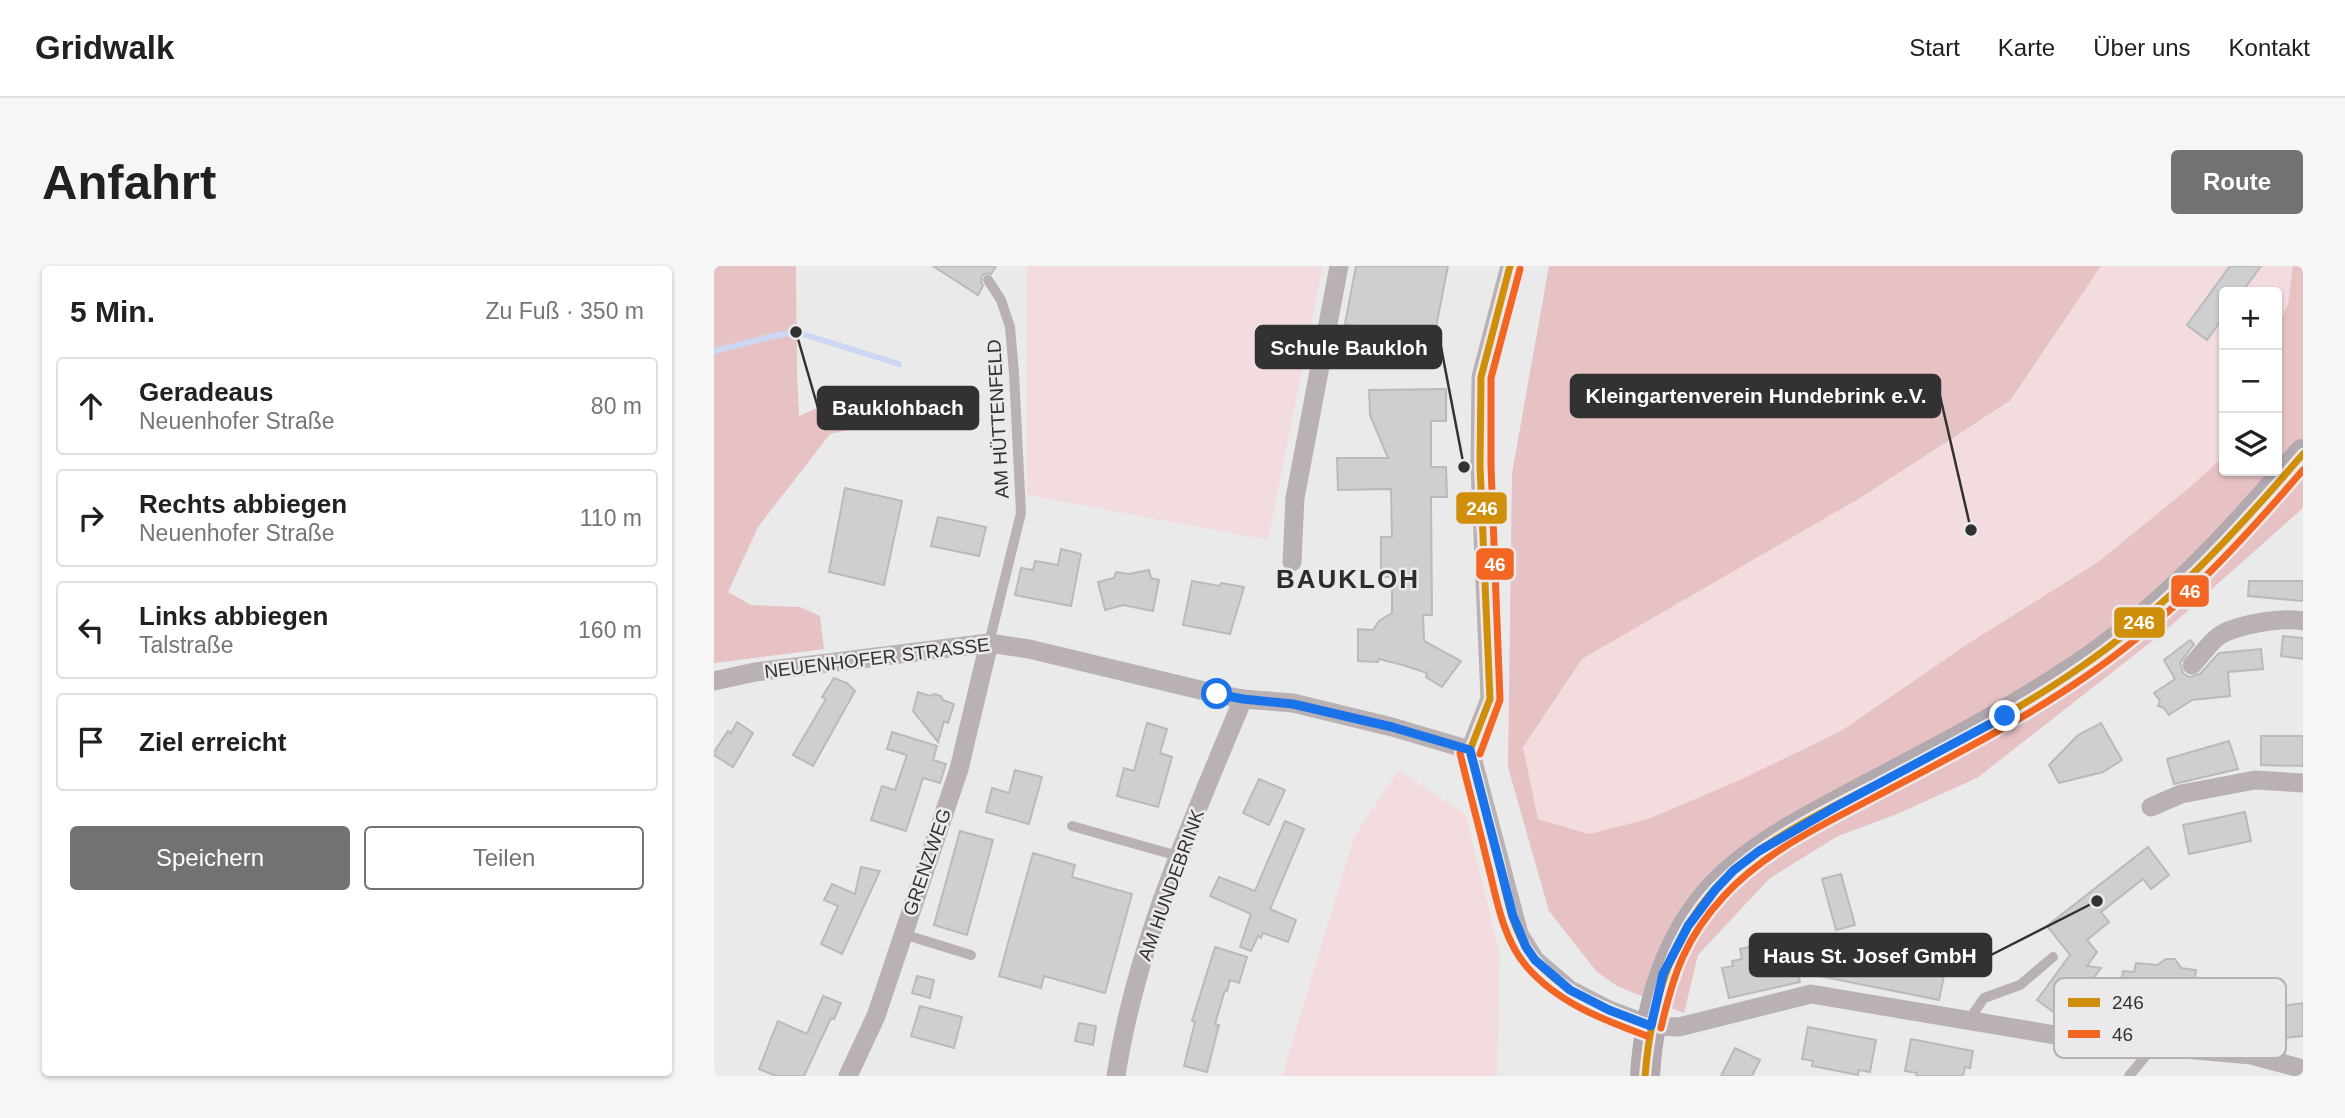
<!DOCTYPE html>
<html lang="de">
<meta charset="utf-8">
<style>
:root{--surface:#fff;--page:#f6f6f6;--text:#202124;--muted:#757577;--line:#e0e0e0;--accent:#737273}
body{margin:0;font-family:Arial,sans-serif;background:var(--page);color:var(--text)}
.controls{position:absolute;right:21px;top:21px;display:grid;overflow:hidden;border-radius:7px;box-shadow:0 2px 5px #0004}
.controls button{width:63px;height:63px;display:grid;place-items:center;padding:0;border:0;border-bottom:2px solid var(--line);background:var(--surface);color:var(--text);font:35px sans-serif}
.stop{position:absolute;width:21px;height:21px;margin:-16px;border:5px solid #1a73e8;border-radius:50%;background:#fff}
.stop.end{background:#1a73e8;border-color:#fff;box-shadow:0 2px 7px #0008}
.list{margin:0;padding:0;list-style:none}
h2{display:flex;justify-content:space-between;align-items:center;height:91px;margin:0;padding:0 28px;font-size:30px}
h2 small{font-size:23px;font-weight:400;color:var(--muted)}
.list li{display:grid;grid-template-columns:46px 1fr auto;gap:21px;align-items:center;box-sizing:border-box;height:98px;margin:0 14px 14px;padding:0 14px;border:2px solid var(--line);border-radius:7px}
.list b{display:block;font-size:26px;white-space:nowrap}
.list p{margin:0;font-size:23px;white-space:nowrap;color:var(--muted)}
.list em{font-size:23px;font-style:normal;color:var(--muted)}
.actions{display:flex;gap:14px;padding:21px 28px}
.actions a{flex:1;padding:16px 0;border:2px solid var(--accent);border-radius:7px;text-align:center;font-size:24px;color:var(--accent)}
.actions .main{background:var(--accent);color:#fff}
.icon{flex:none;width:38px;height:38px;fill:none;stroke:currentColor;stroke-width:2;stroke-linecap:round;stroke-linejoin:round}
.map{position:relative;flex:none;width:1589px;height:810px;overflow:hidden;border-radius:7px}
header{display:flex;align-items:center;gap:42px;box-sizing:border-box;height:98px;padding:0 35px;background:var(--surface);border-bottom:2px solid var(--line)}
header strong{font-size:33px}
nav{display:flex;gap:38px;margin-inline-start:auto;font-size:24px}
.intro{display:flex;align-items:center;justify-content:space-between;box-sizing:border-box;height:168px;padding:0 42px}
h1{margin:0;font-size:49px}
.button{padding:18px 32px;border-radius:7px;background:var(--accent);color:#fff;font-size:24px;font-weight:700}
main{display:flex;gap:42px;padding:0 42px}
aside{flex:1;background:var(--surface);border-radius:7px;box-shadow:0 2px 5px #0004}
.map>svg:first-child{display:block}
.green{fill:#f3dcdd}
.forest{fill:#e6c2c4}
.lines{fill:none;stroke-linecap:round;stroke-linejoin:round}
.stream{stroke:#cdd6f3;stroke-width:6}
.building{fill:#cfced0;stroke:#bababb;stroke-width:2}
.lane{stroke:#bab1b5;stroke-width:10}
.street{stroke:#bab1b5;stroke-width:19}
.primary{stroke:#b2a9ae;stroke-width:30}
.bus-1-casing{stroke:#ece9ec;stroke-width:12}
.bus-2-casing{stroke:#ece9ec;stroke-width:12}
.bus-1{stroke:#d08f0a;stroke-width:7}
.bus-2{stroke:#f26522;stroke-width:7}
.route{stroke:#1a73e8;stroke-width:9}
.labels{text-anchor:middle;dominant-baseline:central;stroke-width:5;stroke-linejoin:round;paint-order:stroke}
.street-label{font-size:19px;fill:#333233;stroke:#ece9ec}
.district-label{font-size:26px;font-weight:bold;letter-spacing:2px;fill:#2e2c2e;stroke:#ece9ec}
.key{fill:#ece9ec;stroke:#b4b2b4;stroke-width:2}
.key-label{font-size:19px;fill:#333233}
.leader{fill:none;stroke:#333233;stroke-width:2.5}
.callout-dot{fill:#333233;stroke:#ece9ec;stroke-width:2.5}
.callout{fill:#333233;stroke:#333233;stroke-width:2.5}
.callout-label{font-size:21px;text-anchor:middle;font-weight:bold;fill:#fff}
.line-badge{stroke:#ece9ec;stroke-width:2.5}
.badge-label{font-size:19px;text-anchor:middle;font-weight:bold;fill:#fff}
</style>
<header>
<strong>Gridwalk</strong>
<nav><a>Start</a><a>Karte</a><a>Über uns</a><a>Kontakt</a></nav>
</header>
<div class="intro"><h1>Anfahrt</h1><a class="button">Route</a></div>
<main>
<aside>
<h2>5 Min.<small>Zu Fuß · 350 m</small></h2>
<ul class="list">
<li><svg class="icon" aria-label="ahead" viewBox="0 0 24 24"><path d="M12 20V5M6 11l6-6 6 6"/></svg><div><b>Geradeaus</b><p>Neuenhofer Straße</p></div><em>80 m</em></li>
<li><svg class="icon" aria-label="right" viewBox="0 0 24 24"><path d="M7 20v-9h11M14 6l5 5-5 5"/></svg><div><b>Rechts abbiegen</b><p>Neuenhofer Straße</p></div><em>110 m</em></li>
<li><svg class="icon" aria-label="left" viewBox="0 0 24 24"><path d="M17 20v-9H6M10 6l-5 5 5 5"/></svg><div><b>Links abbiegen</b><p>Talstraße</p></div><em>160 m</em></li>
<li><svg class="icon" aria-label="arrive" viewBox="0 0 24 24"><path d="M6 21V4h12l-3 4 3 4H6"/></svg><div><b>Ziel erreicht</b></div></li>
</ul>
<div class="actions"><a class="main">Speichern</a><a>Teilen</a></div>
</aside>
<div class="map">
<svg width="1589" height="810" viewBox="0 0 1589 810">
<rect width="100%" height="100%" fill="#ebeaeb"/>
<g class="green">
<polygon points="313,0 609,0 554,274 313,229"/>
<polygon points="1387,0 1579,0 1574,38 1563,60 1563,26 1510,26 1510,190 1475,222 1384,296 1255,377 1127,465 1026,514 934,553 875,568 824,553 809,480 868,393 1146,232 1296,136"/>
<polygon points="684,504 752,549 786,689 783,810 568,810 640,571"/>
</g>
<g class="forest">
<polygon points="0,0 82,0 83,108 85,150 139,126 154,160 116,168 44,261 14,326 37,339 86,341 106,350 110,383 0,397"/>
<polygon points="835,0 1387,0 1296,135 1146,232 868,393 809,481 824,553 875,568 934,553 1026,514 1127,465 1255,377 1384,296 1475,222 1510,190 1510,205 1563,205 1563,60 1574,38 1579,0 1589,0 1589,242 1451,365 1263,512 1183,548 1124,570 1056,612 984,689 970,747 903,720 882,705 835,645 794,501 798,207"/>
</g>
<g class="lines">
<polyline class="stream" points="0,85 59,70 82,66 185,98"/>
</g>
<g class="building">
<polygon points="219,0 282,0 277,8 273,7 268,10 267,15 269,20 264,29"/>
<polygon points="642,0 734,0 719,76 631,58"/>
<polygon points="1516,0 1547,0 1528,26 1510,26 1510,50 1493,74 1473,59"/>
<polygon points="732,123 732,155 717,155 717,201 732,201 733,231 717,231 718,349 709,349 710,375 747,395 728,421 712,411 713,407 689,399 665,393 664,396 644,395 644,363 659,364 665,355 678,347 678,311 667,311 667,271 678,271 677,223 624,224 623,192 674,192 656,149 655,124"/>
<polygon points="131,222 188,235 170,319 115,306"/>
<polygon points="224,251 272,261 265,290 217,280"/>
<polygon points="347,283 367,288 357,340 301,329 307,302 319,304 321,295 344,299"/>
<polygon points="435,304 437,312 445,314 439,345 409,339 391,344 384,316 400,312 402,306 415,308"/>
<polygon points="478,315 505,320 507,317 530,321 516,368 469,359"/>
<polygon points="1535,315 1589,315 1589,335 1534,330"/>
<polygon points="1569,370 1589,372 1589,393 1567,390"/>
<polygon points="1476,374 1480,378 1466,397 1469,407 1475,411 1486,408 1505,387 1547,383 1549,403 1514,406 1516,430 1478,434 1455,449 1450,442 1444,440 1446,435 1440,427 1461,413 1450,394"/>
<polygon points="120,412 133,417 141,425 99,500 79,489 112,433 108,431"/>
<polygon points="204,426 216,430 220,428 227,430 229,434 240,438 234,457 230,455 224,476 199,445"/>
<polygon points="23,456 39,467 19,501 0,489 0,486 14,465 17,467"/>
<polygon points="433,457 453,463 446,487 458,491 444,541 403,530 410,502 420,505"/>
<polygon points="1387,457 1408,494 1389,506 1345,517 1335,499 1364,469"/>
<polygon points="178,466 223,480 219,494 232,498 226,517 209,512 192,565 157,554 168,520 181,524 193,489 173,483"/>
<polygon points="1547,470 1589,470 1589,500 1547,499"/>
<polygon points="1515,475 1524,503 1460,518 1453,493"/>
<polygon points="301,504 328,511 315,558 272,546 278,522 295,527"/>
<polygon points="545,513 571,524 555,559 529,547"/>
<polygon points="1531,546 1537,575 1475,588 1469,559"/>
<polygon points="571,555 590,563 556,643 582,654 574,676 549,667 547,672 544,670 537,685 526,681 537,648 496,630 505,611 541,625"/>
<polygon points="246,565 279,574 253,669 220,659"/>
<polygon points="1434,581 1455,609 1437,623 1429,613 1387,646 1395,656 1373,674 1383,686 1373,700 1387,702 1349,753 1323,734 1356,689 1333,660"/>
<polygon points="319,587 361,599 358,611 418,628 391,727 330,710 327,722 285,710"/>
<polygon points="147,601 166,605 128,688 107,678 124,640 110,634 118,618 141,628"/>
<polygon points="1127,608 1141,659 1122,664 1108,613"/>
<polygon points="1076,672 1086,716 1015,732 1008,702 1019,700 1018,695 1028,693 1026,683"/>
<polygon points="1111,677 1232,700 1225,734 1105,710"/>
<polygon points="501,681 533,691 525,717 516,714 513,725 511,724 501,758 505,759 493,806 470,800 481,756 478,755"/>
<polygon points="1452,693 1461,693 1467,702 1482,704 1476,749 1416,742 1416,740 1404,739 1409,705 1420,706 1422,697 1443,699"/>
<polygon points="203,710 220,714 216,732 198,727"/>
<polygon points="109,730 127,737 120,753 117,752 90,810 62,810 45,803 64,755 93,768"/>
<polygon points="1589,737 1589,770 1539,775 1536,745"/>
<polygon points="206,740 248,751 240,782 197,770"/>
<polygon points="365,757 382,760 379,779 361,775"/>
<polygon points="1094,761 1162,774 1156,806 1145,804 1144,809 1098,800 1099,795 1088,793"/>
<polygon points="1197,773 1259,785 1256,802 1251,801 1249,810 1202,810 1203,807 1191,805"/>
<polygon points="1021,782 1046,794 1038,810 1007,810"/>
</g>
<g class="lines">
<g class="lane">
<polyline points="274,14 287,34 296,61 300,107 307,247 275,377"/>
<polyline points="358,560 464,590"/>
<polyline points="189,668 257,689"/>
<polyline points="1254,755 1270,732 1306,719 1339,691"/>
<polyline points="1415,810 1439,781"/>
</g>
<g class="street">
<polyline points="578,296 581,232 625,0"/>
<path d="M1478,399C1487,390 1497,374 1508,368C1526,358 1569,351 1589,355"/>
<polyline points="0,415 41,406 275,377 315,383 503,428 529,433 579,437 678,461 756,484"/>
<polyline points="756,484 805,668 821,694 856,724 895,744 937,760 965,761 1097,728 1371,774 1537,789 1589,803"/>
<polyline points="756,484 776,433 766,200 767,111 796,0"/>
<polyline points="1437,541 1467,528 1541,514 1589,517"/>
<polyline points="134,810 162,750 245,503 275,377"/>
<path d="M402,810C422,678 478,556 529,433"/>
</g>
<path class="primary" d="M931,810C935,742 955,672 1003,621C1043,580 1098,553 1148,526C1222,487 1296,449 1364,403C1451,345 1522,267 1589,188"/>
<g class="bus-1-casing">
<g id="bus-1">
<polyline points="756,484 776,433 766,200 767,111 796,0"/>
<path d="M756,484C765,519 774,554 783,589C792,624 796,665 821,694C851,729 896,744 937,760"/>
<path d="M931,810C936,750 950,691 986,641C1032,579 1110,546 1176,511C1240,477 1305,444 1364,403C1451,344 1521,267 1589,188"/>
</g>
</g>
<g class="bus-2-casing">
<g id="bus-2">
<path d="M746,487C754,521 764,556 772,591C782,628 787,671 813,701C844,737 890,754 933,770"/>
<polyline points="766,488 786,434 777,200 777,112 806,3"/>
<path d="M947,762C959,709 971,672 1010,630C1050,586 1107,560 1159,532C1231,494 1304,457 1371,411C1455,354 1523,281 1589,204"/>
</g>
</g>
<use href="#bus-1" class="bus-1"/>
<use href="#bus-2" class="bus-2"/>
</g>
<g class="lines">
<polyline class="route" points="503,428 529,433 579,438 678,461 756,484 799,650 812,681 821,694 856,724 895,744 937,760 949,708 974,660 1001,624 1020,604 1045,585 1123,540 1291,450"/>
</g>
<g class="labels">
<g class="street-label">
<text transform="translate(284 153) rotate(-93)">AM HÜTTENFELD</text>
<text transform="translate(163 392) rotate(-7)">NEUENHOFER STRASSE</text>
<text transform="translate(213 596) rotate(-71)">GRENZWEG</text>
<text transform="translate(457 619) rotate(-70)">AM HUNDEBRINK</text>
</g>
<g class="district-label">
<text x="634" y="313">BAUKLOH</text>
</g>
</g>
<rect x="1340" y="712" width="232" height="80" rx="10" class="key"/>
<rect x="1354" y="732" width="32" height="9" fill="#d08f0a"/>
<rect x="1354" y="764" width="32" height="8" fill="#f26522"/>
<g class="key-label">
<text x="1398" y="743">246</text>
<text x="1398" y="775">46</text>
</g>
<path class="leader" d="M750 201L727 81M1257 264L1226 130M82 66L104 142M1383 635L1277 689"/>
<g class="callout-dot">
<circle cx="750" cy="201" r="7"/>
<circle cx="1257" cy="264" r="7"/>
<circle cx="82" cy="66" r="7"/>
<circle cx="1383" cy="635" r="7"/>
</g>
<g class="callout">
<rect x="542" y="60" width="185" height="42" rx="7"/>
<rect x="857" y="109" width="369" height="42" rx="7"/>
<rect x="104" y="121" width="160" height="42" rx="7"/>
<rect x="1036" y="668" width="241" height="42" rx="7"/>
</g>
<g class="callout-label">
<text x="635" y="89">Schule Baukloh</text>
<text x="1042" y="137">Kleingartenverein Hundebrink e.V.</text>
<text x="184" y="149">Bauklohbach</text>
<text x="1156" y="697">Haus St. Josef GmbH</text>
</g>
<g class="line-badge">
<rect x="741" y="225" width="53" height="34" rx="7" fill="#d08f0a"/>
<rect x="761" y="281" width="40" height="34" rx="7" fill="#f26522"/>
<rect x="1456" y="308" width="40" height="34" rx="7" fill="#f26522"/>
<rect x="1399" y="340" width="53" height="33" rx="7" fill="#d08f0a"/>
</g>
<g class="badge-label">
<text x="768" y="249">246</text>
<text x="781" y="305">46</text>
<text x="1476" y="332">46</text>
<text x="1425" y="363">246</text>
</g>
</svg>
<div class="controls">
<button>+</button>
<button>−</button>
<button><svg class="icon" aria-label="layers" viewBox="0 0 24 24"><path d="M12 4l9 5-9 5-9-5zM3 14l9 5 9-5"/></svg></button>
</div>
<div class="stop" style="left:503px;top:428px"></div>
<div class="stop end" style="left:1291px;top:450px"></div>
</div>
</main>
